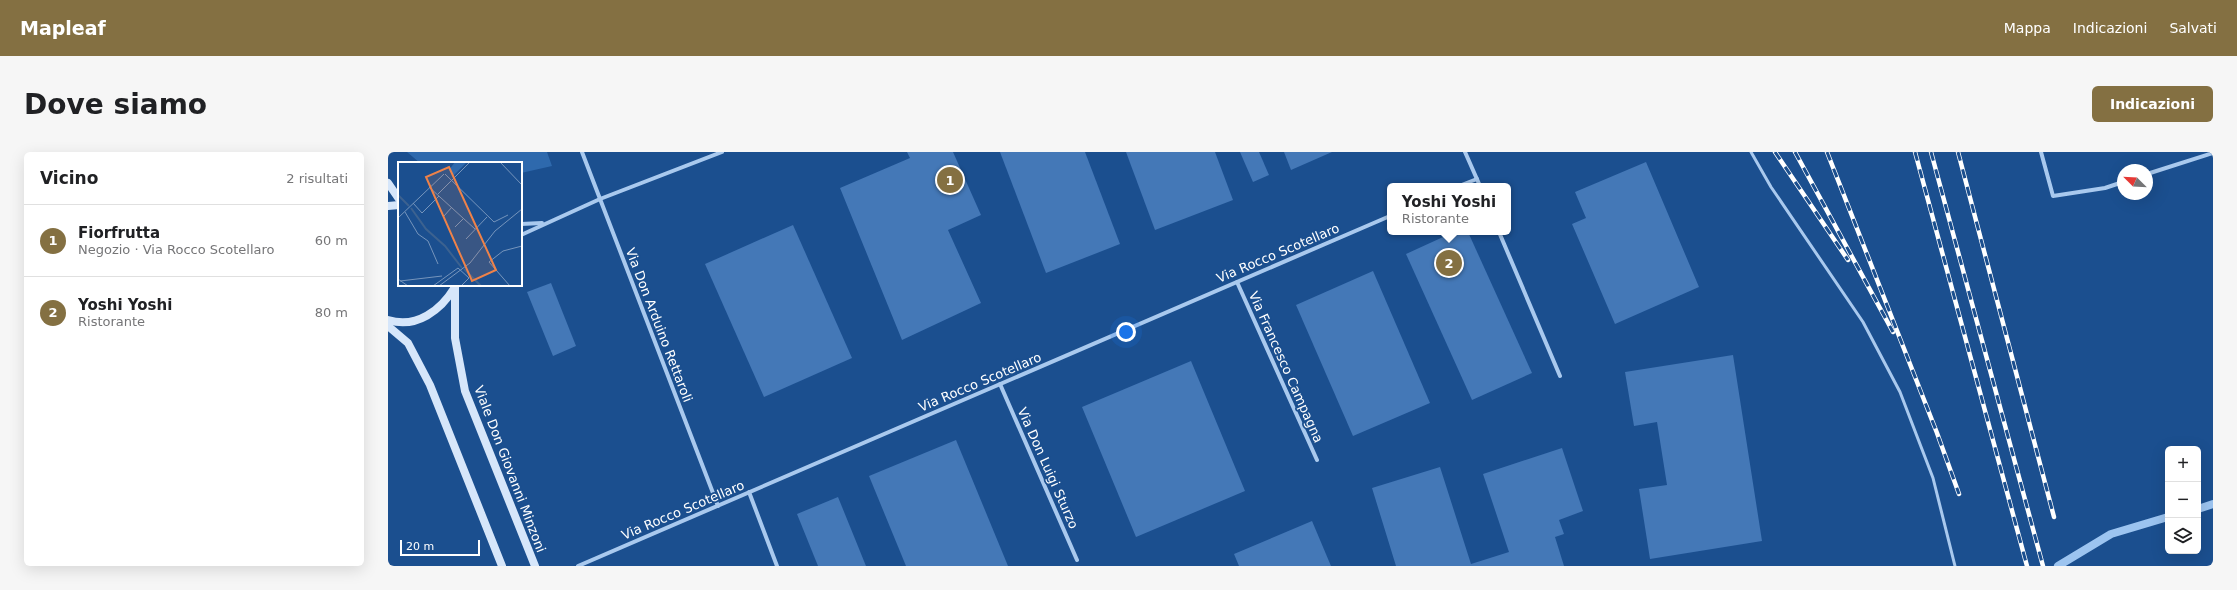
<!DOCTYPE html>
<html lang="it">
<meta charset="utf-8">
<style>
:root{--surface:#fff;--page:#f6f6f6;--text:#202124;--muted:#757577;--line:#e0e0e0;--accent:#847042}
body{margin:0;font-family:"DejaVu Sans",sans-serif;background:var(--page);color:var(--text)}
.controls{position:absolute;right:12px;bottom:12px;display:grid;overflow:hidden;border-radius:6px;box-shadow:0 4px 16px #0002}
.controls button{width:36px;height:36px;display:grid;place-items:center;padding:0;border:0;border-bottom:1px solid var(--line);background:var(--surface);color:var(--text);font:20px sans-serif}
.compass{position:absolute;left:1729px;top:12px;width:36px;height:36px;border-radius:50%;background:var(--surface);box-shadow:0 4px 16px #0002;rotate:294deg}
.scale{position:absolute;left:12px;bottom:10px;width:80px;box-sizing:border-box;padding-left:4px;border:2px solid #fff;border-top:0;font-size:11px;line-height:14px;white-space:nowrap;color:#fff;-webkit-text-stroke:3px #1b4f8f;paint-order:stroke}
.you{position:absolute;left:738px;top:180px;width:14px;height:14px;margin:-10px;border:3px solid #fff;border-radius:50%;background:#1a73e8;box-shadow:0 0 0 6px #1a73e833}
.badge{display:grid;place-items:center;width:26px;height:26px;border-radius:50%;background:var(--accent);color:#fff;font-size:13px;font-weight:700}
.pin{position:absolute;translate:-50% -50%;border:2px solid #fff;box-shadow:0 1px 4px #0006}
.popup{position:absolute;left:999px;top:31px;width:124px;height:52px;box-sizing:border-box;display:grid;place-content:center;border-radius:6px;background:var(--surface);filter:drop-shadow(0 1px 3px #0005);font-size:13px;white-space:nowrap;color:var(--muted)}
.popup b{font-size:15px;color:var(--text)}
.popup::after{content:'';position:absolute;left:50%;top:100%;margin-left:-8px;border:8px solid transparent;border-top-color:var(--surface)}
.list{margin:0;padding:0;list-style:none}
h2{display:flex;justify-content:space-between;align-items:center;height:52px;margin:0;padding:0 16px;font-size:17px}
h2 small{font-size:13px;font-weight:400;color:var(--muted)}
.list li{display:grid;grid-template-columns:26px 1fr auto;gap:12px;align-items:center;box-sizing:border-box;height:72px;padding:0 16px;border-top:1px solid var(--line)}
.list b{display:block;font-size:15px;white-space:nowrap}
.list p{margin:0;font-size:13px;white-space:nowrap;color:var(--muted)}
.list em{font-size:13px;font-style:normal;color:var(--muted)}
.icon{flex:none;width:22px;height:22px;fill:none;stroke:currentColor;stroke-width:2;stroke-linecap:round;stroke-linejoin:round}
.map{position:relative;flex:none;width:1825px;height:414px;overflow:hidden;border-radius:6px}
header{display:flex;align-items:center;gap:24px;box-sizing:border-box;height:56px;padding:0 20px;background:var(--accent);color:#fff}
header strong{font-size:19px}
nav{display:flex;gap:22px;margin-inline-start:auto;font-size:14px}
.intro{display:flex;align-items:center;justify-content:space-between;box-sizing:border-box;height:96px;padding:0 24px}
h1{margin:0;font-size:28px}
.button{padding:10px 18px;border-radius:6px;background:var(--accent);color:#fff;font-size:14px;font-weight:700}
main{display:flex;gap:24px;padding:0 24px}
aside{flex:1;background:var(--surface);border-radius:6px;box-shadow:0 4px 16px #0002}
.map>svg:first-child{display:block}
.green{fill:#2e69ad}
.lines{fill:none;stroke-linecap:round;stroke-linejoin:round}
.stream{stroke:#9cc4f0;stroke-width:8}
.building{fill:#4478b7}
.service{stroke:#a9c9ee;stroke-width:3}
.minor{stroke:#a9c9ee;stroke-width:4}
.secondary{stroke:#d6e6fa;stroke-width:8}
.rail-casing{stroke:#fff;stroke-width:4.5}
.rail{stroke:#1b4f8f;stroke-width:3;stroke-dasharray:9;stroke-linecap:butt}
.labels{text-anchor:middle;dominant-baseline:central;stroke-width:3.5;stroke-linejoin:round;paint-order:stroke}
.street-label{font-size:13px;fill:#fff;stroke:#1b4f8f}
.inset-river{fill:none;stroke:#3c6290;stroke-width:2}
.inset-road{fill:none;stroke:#7695bc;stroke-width:1}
.view{fill:#ee8249;fill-opacity:0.15;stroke:#ee8249;stroke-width:2}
.inset-edge{fill:none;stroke:#fff;stroke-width:2}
</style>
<header>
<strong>Mapleaf</strong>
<nav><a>Mappa</a><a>Indicazioni</a><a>Salvati</a></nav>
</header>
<div class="intro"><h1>Dove siamo</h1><a class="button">Indicazioni</a></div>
<main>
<aside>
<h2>Vicino<small>2 risultati</small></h2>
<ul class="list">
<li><span class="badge">1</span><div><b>Fiorfrutta</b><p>Negozio · Via Rocco Scotellaro</p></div><em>60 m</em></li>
<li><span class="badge">2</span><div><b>Yoshi Yoshi</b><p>Ristorante</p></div><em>80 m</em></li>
</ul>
</aside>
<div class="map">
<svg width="1825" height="414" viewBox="0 0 1825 414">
<rect width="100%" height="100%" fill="#1b4f8f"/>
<polygon class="green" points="19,0 159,0 164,14 133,21 133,11 32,11"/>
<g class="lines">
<g class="stream">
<polyline points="1810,357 1825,352"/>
<polyline points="1670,414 1723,382 1780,365"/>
</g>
</g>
<g class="building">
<polygon points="519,0 565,0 593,63 560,78 593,151 514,188 452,36 522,6"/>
<polygon points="612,0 697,0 732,92 658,121"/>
<polygon points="738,0 827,0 845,48 767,78"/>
<polygon points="852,0 871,0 881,23 865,30"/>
<polygon points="896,0 944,0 903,18"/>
<polygon points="1258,10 1311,135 1227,172 1184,72 1198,66 1187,40"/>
<polygon points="405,73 464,206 376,245 317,112"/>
<polygon points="1066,80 1080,80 1144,221 1084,248 1018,102"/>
<polygon points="985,119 1042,251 965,284 908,153"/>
<polygon points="163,131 188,194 165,204 139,140"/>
<polygon points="1345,203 1374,389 1262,407 1251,337 1279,333 1269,270 1246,274 1237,220"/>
<polygon points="803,209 857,339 748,385 694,255"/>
<polygon points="568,288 620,414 518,414 481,324"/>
<polygon points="1174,296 1195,359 1171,368 1176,382 1167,385 1176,414 1008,414 984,336 1052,315 1083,412 1121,400 1095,322"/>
<polygon points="450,345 478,414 430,414 409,362"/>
<polygon points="924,369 943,414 851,414 846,402"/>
</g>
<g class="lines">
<polyline class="service" points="1363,0 1383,35 1475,170 1512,240 1545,326 1567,414"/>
<g class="minor">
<polyline points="194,0 330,354"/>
<polyline points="1077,0 1092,34"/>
<polyline points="1653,0 1665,44 1717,36 1735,30"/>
<polyline points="1759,22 1825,1"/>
<polyline points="1071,34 1089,27"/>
<polyline points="133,72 154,71"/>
<polyline points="1111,80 1172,224"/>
<polyline points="133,83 212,47 334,0"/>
<polyline points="849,130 929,308"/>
<polyline points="612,232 689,408"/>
<polyline points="361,340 389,414"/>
<polyline points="190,414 1002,64"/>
</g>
<g class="secondary">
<polyline points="0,31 11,47"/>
<polyline points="0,54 11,53"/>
<polyline points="67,134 67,186 77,239 147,414"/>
<path d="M0,168C29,177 53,158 67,135"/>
<polyline points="0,174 20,191 42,233 114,414"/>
</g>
<g class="rail-casing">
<g id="rail">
<polyline points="1387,0 1460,108"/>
<polyline points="1407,0 1505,180"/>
<polyline points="1439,0 1549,281 1571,342"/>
<polyline points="1527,0 1639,414"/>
<polyline points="1543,0 1655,414"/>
<polyline points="1570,0 1666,365"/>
</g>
</g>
<use href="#rail" class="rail"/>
</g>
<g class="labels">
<g class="street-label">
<text transform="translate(890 101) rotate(-23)">Via Rocco Scotellaro</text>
<text transform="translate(271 173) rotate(69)">Via Don Arduino Rettaroli</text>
<text transform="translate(898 215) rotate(66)">Via Francesco Campagna</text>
<text transform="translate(592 230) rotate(-23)">Via Rocco Scotellaro</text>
<text transform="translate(660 316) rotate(66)">Via Don Luigi Sturzo</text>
<text transform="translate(122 317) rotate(69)">Viale Don Giovanni Minzoni</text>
<text transform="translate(295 358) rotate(-23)">Via Rocco Scotellaro</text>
</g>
</g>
<g transform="translate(10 10)">
<rect width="124" height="124" fill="#1b4f8f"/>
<path d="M57,0H69L55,14L51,8Z" fill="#2e69ad"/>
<path class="inset-river" d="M0,33L11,44M13,46L28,67L47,84L64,106M66,107L83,124"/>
<path class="inset-road" d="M102,0L124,23M47,12L96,60L110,53M31,25L77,67M40,32L72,0M15,41L24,51L41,34M7,50L20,72L30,79L40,102M46,54L54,45M0,56L46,12M57,65L66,56M68,77L89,55M0,117L10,124M2,119L44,114M35,124L60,106L71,116L63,124M41,124L72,101L97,69L124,47M112,124L91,100L105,89L124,84"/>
<path class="view" d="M51,5L98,108L74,119L28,15Z"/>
<rect width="124" height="124" class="inset-edge"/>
</g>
</svg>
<div class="controls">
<button>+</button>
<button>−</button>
<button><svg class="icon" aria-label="layers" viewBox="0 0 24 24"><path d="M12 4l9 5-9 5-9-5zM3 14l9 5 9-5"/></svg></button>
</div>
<svg class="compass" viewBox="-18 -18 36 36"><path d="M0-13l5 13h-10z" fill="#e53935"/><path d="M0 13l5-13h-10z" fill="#757577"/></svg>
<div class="scale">20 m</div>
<div class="you"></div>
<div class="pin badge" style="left:562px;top:28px">1</div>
<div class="pin badge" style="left:1061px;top:111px">2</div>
<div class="popup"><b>Yoshi Yoshi</b>Ristorante</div>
</div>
</main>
